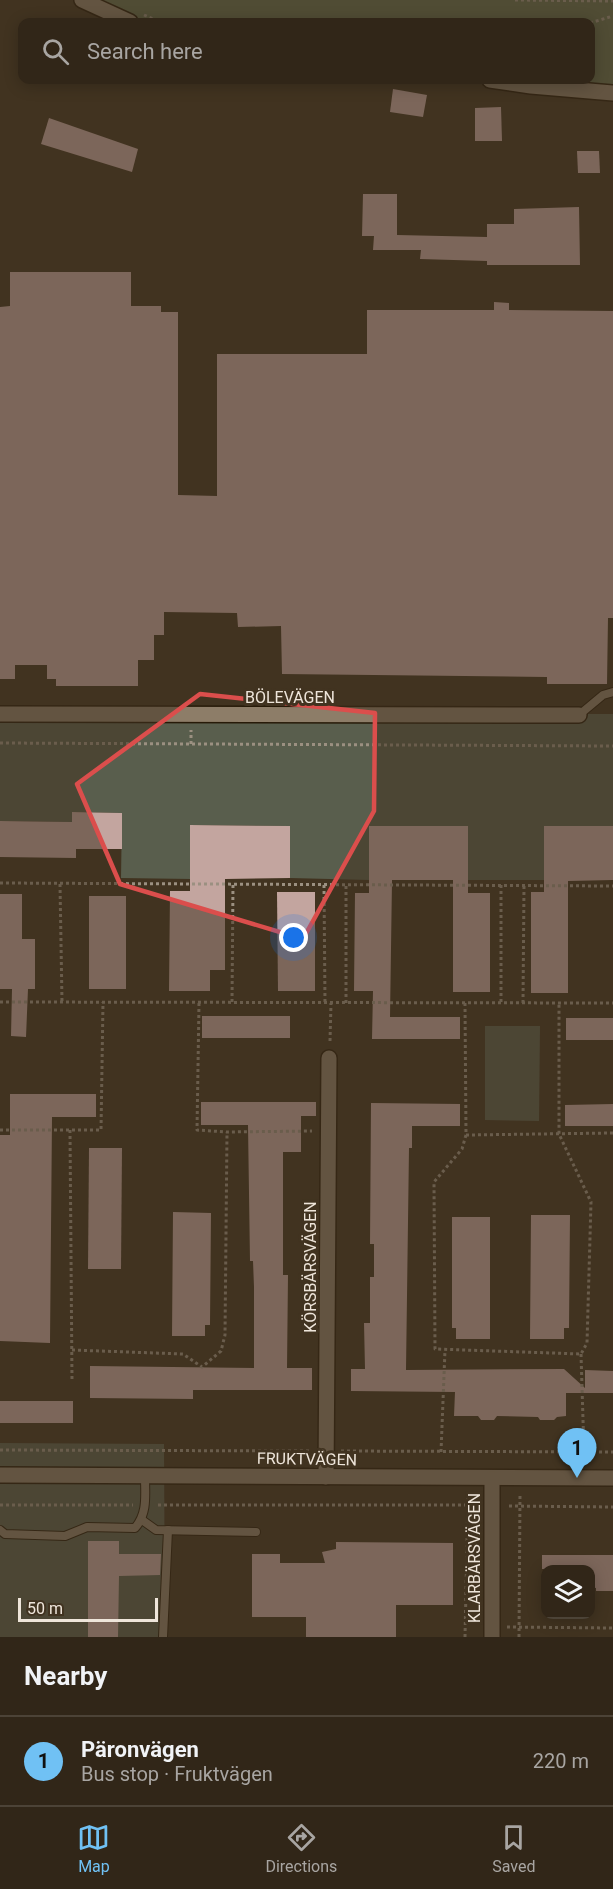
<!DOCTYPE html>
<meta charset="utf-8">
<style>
:root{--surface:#312618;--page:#3d3225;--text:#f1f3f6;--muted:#a8a5a2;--line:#4c4337;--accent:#70c1f4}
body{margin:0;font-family:Roboto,sans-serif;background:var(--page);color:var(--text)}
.controls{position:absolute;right:18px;bottom:18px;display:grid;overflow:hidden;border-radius:12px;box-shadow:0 3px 15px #0003}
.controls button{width:54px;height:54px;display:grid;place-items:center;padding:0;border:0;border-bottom:2px solid var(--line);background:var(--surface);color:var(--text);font:30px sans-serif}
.scale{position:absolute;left:18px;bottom:15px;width:140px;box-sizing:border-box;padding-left:6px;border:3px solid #eee5da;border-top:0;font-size:16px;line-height:21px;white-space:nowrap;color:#eee5da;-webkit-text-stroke:4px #413320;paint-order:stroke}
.you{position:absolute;left:294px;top:938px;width:21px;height:21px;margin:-15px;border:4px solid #fff;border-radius:50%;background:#1a73e8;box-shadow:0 0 0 9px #1a73e833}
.badge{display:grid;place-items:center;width:39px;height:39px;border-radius:50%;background:var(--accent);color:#111;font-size:20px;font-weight:700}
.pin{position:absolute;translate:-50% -50px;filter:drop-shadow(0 2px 3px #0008)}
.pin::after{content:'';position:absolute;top:32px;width:21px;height:18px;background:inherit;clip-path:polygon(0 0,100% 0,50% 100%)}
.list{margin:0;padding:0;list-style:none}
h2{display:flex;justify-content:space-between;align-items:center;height:78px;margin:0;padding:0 24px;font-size:26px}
h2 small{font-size:20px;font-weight:400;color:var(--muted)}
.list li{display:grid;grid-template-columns:39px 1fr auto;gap:18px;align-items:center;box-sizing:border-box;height:90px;padding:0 24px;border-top:2px solid var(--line)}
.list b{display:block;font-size:22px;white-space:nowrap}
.list p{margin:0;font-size:20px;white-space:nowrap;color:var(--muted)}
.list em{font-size:20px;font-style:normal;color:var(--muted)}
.icon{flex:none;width:33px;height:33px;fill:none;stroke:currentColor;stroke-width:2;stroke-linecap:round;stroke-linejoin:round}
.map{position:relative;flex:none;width:613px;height:1637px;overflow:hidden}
.search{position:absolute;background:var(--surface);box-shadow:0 3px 15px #0003;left:18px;right:18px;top:18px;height:66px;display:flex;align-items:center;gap:15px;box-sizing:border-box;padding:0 21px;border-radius:12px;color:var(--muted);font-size:22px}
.sheet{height:168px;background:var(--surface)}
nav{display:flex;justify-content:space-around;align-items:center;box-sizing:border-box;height:84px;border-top:2px solid var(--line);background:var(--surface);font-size:16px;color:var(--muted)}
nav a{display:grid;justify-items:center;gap:3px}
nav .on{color:var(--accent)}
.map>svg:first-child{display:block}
.green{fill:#595e4d}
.forest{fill:#626a4d}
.building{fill:#c3a59f}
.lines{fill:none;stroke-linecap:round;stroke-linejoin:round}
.service-casing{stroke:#271a08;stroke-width:10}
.minor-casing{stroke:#271a08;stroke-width:18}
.path{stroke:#9b9081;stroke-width:3;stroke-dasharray:3 3;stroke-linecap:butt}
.service{stroke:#8d7d68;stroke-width:8}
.minor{stroke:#8d7d68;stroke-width:15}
.marked{fill:none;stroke:#db4e4c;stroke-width:4.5;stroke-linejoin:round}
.labels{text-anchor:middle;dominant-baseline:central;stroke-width:6;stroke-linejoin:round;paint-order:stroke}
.street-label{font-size:16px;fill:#eee5da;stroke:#413320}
</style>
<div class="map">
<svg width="613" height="1637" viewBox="0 0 613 1637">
<rect width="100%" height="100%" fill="#413320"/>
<g class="green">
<polygon points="0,714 613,714 613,826 544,826 546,880 468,880 468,826 369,826 370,880 290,878 290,826 190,825 192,879 121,878 122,813 73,812 72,822 0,821"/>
<polygon points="485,1026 540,1026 539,1121 485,1120"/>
<polygon points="0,1443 164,1444 165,1637 0,1637"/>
</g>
<polygon class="forest" points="82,0 613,0 613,93 490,80 590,80 590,22 130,22"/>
<g class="building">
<polygon points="393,89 427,95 423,117 390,112"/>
<polygon points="501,107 502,141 475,141 475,108"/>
<polygon points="49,118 138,149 132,172 41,144"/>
<polygon points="577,151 599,151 600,173 578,173"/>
<polygon points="363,194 397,194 397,235 487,237 487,224 514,224 514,209 579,207 580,265 487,265 487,261 420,259 421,250 373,250 374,236 362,236"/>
<polygon points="10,272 131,272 131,306 161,306 161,312 178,312 178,495 217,496 217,354 367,354 367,310 494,310 494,302 509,303 509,310 613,311 613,618 608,618 607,684 547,684 547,677 282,674 281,626 238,627 237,613 164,612 164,635 154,635 154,660 138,660 138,686 56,686 56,679 47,679 47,665 15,665 15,679 0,679 0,307 10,306"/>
<polygon points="72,812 122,813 122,849 76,849 76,858 0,857 0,821 72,822"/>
<polygon points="190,825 290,826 290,878 225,879 225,970 210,970 210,991 169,991 170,891 190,891"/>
<polygon points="369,826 468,826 468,893 490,893 490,992 453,992 453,880 392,880 390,1017 460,1017 460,1039 372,1039 373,991 354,991 355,893 369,893"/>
<polygon points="544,826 613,826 613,880 568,881 568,993 531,993 531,892 544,892"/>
<polygon points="277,892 315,892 315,991 278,991"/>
<polygon points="0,894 22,894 22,939 35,939 35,989 28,989 26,1037 11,1036 12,989 0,989"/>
<rect x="89" y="896" width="37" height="93"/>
<rect x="202" y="1016" width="88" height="22"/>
<rect x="566" y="1018" width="47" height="22"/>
<polygon points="10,1094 96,1094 96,1117 52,1117 50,1343 0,1341 0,1135 10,1135"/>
<polygon points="201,1102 316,1102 316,1116 301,1116 301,1152 283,1152 283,1275 288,1275 287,1368 312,1368 312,1390 193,1390 193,1399 90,1398 90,1366 254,1368 254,1287 253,1261 250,1261 248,1125 201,1125"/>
<polygon points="371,1103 460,1104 460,1126 412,1126 412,1148 409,1148 406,1370 564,1369 585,1388 585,1370 613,1371 613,1393 566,1393 566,1416 557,1417 554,1420 540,1420 538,1417 497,1416 494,1420 481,1420 478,1416 454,1416 455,1392 351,1391 351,1369 365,1369 364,1323 370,1323 370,1277 374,1277 374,1244 370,1244"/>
<polygon points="613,1104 613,1126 565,1126 565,1105"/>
<polygon points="89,1148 122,1148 121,1269 88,1269"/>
<polygon points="173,1212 211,1213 210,1325 205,1325 205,1336 172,1336"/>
<polygon points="531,1215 570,1215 569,1328 564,1328 564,1339 530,1339"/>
<polygon points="452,1217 490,1217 490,1339 456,1339 456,1328 452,1328"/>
<rect x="0" y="1401" width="73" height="22"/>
<polygon points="88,1541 119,1541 119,1554 161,1554 160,1575 119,1576 118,1637 88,1637"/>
<polygon points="336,1542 453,1543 453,1605 396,1605 396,1637 306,1637 306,1617 252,1617 252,1554 280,1554 280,1563 325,1563 322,1552 336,1549"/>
<polygon points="542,1555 613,1555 613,1591 596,1591 596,1588 591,1587 591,1569 542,1569"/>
</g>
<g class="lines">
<g class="service-casing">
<g id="service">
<polyline points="579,715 603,695 613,692"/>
<polyline points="142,1520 156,1530 256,1532"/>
<path d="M0,1530L5,1534L65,1536L87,1527L135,1528C148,1513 145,1495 145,1476"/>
<polyline points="163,1637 168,1530"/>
</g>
</g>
<g class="minor-casing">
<g id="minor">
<polyline points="82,0 130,22"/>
<polyline points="490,80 531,86 613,93"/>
<polyline points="0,714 579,715"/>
<polyline points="0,1475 613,1478"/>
<polyline points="326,1477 329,1058"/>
<polyline points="492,1637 492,1479"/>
</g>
</g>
<g class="path">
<polyline points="515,0 613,1"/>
<polyline points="144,15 160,22"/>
<polyline points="590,23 613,16"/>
<polyline points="0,743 613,746"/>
<polyline points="191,744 191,730"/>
<polyline points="0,883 613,886"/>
<polyline points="60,884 62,1002"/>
<polyline points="324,885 325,1003"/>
<polyline points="501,885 501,1003"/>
<polyline points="0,1002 613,1003"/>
<polyline points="232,1002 233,884"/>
<polyline points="199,1003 197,1130 227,1132 312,1131"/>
<polyline points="346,1003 346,885"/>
<polyline points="465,1003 466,1135 462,1149 434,1182 435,1349 581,1354 587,1343 591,1202 559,1134 559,1003"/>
<polyline points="523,1003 524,885"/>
<polyline points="330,1041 331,1003"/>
<polyline points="0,1130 101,1130 103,1002"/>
<polyline points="70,1130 72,1380"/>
<polyline points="466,1135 613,1133"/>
<polyline points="72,1350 183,1354 202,1367 221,1351 225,1335 227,1132"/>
<polyline points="581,1354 584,1452"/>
<polyline points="0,1450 310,1451"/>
<polyline points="341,1451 613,1452"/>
<polyline points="441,1452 445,1350"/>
<polyline points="0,1505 133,1505"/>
<polyline points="158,1505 475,1505"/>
<polyline points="509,1506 613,1507"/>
<polyline points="507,1627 613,1628"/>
<polyline points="465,1637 468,1493"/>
<polyline points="519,1637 520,1495"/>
</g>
<use href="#service" class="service"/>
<use href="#minor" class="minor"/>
</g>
<path d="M0 0H613V1637H0ZM200,694L375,713L374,811L303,939L120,884L77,784Z" fill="#413320" fill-opacity=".55" fill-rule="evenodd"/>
<path class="marked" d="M200,694L375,713L374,811L303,939L120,884L77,784Z"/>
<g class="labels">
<g class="street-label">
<text x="290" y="697">BÖLEVÄGEN</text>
<text transform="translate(310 1267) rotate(-90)">KÖRSBÄRSVÄGEN</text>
<text transform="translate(307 1459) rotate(1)">FRUKTVÄGEN</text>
<text transform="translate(474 1558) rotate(-90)">KLARBÄRSVÄGEN</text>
</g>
</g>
</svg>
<div class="controls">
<button><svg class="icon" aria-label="layers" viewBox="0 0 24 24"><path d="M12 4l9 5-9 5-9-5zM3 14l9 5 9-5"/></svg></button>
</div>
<div class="scale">50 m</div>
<div class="you"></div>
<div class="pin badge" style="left:577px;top:1478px">1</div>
<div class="search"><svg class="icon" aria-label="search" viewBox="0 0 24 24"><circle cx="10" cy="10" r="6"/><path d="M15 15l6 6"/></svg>Search here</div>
</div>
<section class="sheet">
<h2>Nearby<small></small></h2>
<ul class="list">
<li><span class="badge">1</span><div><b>Päronvägen</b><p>Bus stop · Fruktvägen</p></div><em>220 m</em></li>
</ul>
</section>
<nav>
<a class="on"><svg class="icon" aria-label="map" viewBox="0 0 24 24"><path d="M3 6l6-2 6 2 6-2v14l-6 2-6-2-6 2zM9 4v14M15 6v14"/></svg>Map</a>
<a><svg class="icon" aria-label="directions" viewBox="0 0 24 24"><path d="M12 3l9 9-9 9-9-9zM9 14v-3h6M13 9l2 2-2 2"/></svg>Directions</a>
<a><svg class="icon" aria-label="saved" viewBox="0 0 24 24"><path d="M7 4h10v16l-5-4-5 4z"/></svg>Saved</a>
</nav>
